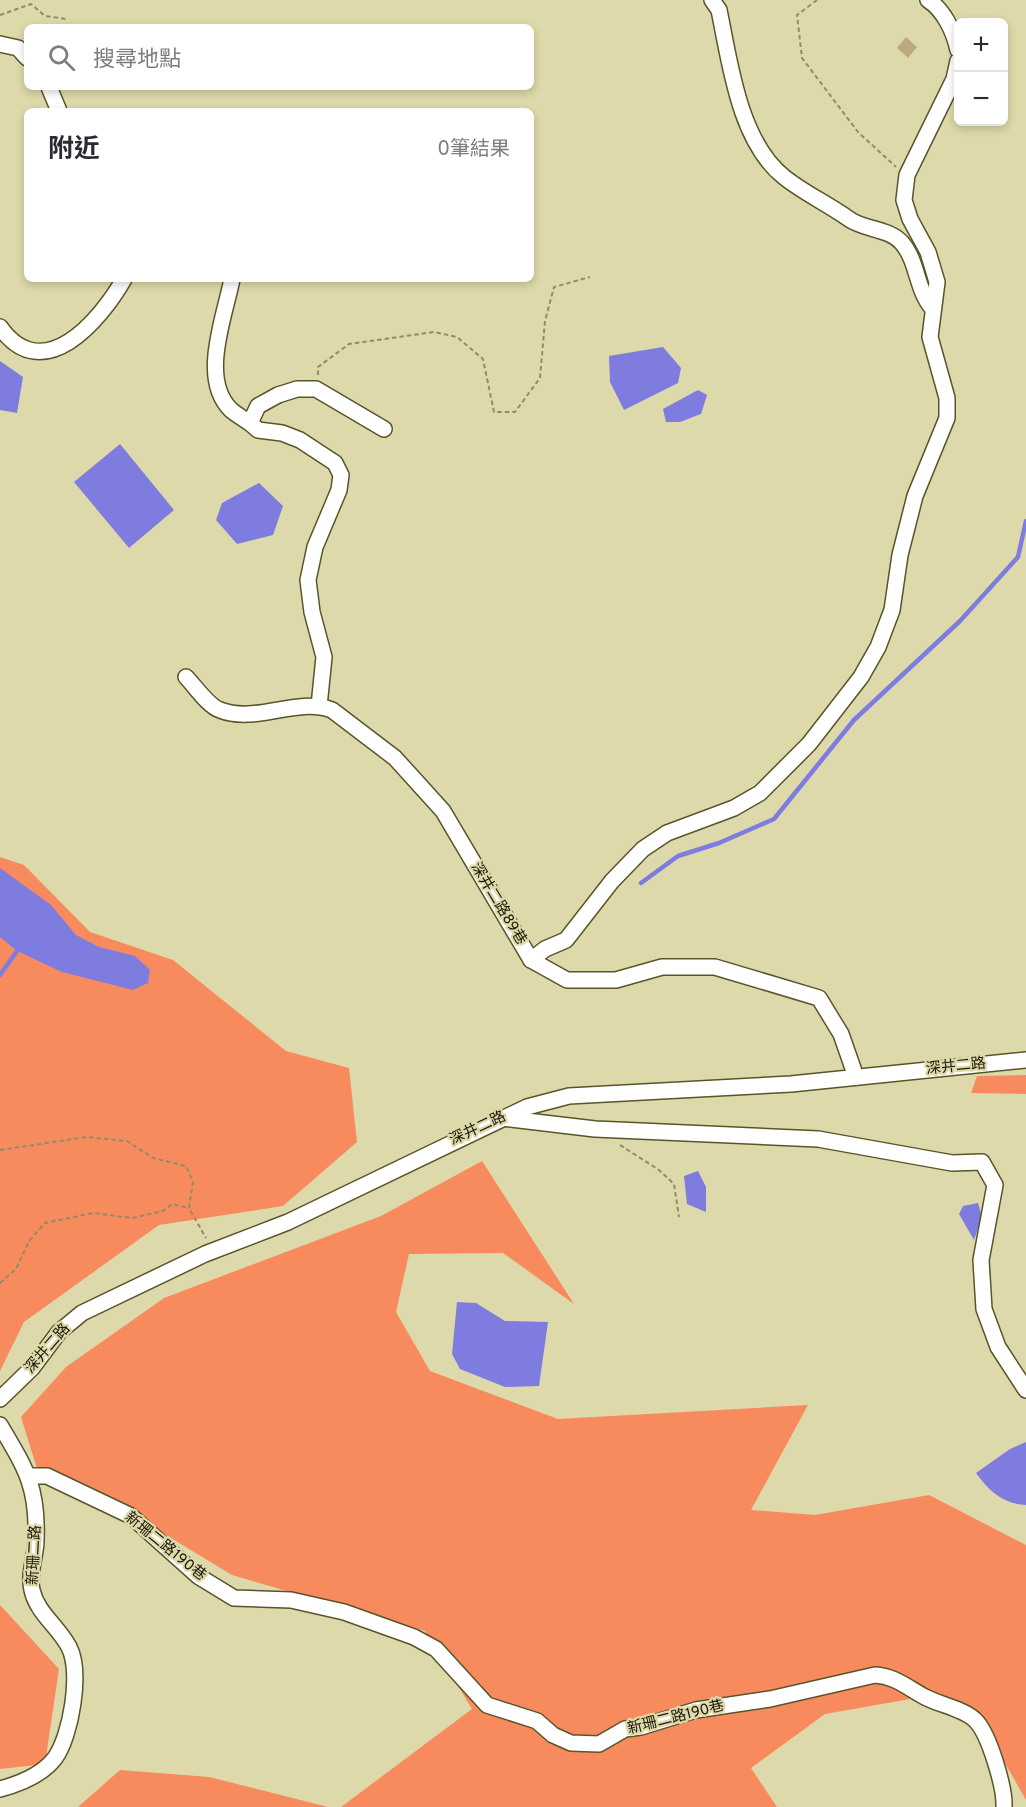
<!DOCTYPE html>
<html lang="zh-TW">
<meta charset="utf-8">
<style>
:root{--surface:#fff;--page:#f2f2f3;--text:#2b2b33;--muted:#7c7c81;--line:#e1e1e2}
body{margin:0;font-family:Overpass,"Noto Sans TC",sans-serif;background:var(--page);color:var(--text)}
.controls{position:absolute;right:18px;top:18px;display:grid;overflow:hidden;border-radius:9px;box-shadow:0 3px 9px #0003}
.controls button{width:54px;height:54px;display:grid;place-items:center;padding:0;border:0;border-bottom:2px solid var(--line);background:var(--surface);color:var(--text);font:30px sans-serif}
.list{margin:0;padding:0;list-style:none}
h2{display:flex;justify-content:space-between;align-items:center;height:78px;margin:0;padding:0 24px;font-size:26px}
h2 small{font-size:20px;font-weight:400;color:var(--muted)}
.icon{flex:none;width:33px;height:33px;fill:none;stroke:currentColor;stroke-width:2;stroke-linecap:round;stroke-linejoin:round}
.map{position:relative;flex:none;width:1026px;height:1807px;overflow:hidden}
.search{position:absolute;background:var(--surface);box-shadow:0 3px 9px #0003;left:24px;top:24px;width:510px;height:66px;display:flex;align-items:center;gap:15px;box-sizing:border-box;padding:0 21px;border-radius:9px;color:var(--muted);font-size:22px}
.panel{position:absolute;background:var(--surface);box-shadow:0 3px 9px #0003;left:24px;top:108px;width:510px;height:174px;border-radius:9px}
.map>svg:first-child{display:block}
.green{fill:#f88b5e}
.water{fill:#7e7cdf}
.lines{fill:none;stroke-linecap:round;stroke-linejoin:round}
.stream{stroke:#7e7cdf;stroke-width:4.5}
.building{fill:#bea87e}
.minor-casing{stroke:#595429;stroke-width:18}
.path{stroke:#908c68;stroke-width:2;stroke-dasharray:4.5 3;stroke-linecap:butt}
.minor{stroke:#fff;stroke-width:15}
.labels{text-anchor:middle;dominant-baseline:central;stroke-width:4.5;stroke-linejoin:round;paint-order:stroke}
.street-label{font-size:15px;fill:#1a1806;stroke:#ded9aa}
</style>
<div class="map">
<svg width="1026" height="1807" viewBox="0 0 1026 1807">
<rect width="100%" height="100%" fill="#ded9aa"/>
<g class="green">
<polygon points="0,857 24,865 90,932 173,960 286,1051 349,1068 357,1142 283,1206 159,1225 24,1322 0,1371"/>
<polygon points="1026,1075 1026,1094 971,1093 977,1076"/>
<polygon points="482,1161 574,1304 503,1253 409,1254 396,1312 430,1371 558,1419 808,1405 751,1510 815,1515 929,1495 1026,1545 1026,1800 985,1728 916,1698 825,1714 751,1768 777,1807 341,1807 472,1709 425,1631 232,1575 108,1500 38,1472 21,1417 66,1367 164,1298 381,1216"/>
<polygon points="0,1605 59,1669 45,1764 0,1769"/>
<polygon points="120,1770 209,1777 328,1807 78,1807"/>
</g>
<g class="water">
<polygon points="663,347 681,368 678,383 624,410 610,382 609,356"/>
<polygon points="0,361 23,377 17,413 0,410"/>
<polygon points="698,390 707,395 701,414 680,422 666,422 663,409"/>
<polygon points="120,444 174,510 129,548 74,482"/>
<polygon points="259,483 283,506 273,535 237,544 216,520 222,503"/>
<polygon points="0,868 51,905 76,935 99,947 135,956 150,970 148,983 133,990 62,972 17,951 0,937"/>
<polygon points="698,1171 706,1187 706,1212 687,1204 684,1176"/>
<polygon points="978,1203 982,1217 974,1240 959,1214 963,1206"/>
<polygon points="457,1302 476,1303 505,1321 548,1322 539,1386 505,1387 460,1369 452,1354"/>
<path d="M1026,1442V1505C1003,1504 989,1491 976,1473L1010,1449Z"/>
</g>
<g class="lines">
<g class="stream">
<polyline points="641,883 678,856 719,843 774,819 854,720 960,621 1018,557 1026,521"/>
<polyline points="0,975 17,951"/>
</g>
</g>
<polygon class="building" points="906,37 917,47 908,58 897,48"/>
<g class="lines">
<g class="minor-casing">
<g id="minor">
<path d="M712,0L719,10C730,63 739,141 784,177C804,193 828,204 849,219C864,230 889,228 902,243C918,262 916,289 932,308"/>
<path d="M928,0C944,10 954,32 958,50"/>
<polyline points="0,44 18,48 27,58"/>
<polyline points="49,87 59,111"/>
<path d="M232,279C225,316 199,379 231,410C237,415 244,419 250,423"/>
<path d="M0,327C43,388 100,321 124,279"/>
<path d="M186,677C195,686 208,706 220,710C256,724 295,697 332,710L395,758L443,811L531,960L567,980H616L662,967H715L819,998L841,1034L856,1077"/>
<polyline points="319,706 324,657 312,612 308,580 315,547 339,490 341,475 335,463 300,440 282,433 258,430 250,423 258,406 278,395 297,389 316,389 384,429"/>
<polyline points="531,960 545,949 566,940 612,881 643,849 667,833 734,808 760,793 809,744 861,677 878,647 892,610 900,555 915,496 947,418 947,398 930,337 937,282 928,252 910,219 904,200 907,175 954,79 958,61"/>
<polyline points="502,1118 595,1129 818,1139 952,1163 982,1162 995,1185 981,1260 984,1309 998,1347 1026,1390"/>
<polyline points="0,1399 32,1368 59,1332 82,1313 205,1254 288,1222 527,1107 569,1096 791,1084 1026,1060"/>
<path d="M0,1425C26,1469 38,1487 36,1540C36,1556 28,1574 32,1590C37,1613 58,1626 69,1647C82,1672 71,1736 55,1758C42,1775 19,1784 0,1789"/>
<path d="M29,1476H47L131,1516L198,1576L234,1598L291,1600L344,1612L414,1637L436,1649L487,1705L537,1721L553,1735L571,1743L599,1744L625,1729L641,1727L696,1710L770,1699L875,1675C895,1676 908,1688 925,1697C940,1705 964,1709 975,1720C989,1733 1005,1788 1004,1807"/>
</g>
</g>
<g class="path">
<polyline points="817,0 797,15 802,58 858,132 896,167"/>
<polyline points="0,15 31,4 45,16 66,19"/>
<polyline points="318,375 318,367 349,344 434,332 457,337 483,359 494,412 515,412 540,378 545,321 554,287 590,277"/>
<polyline points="620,1145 659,1170 674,1184 679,1217"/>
<polyline points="0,1150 87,1137 127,1141 153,1158 186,1166 193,1182 189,1208 206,1238"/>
<polyline points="0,1283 16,1269 29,1241 45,1223 93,1213 132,1218 163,1211 172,1204 189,1208"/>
</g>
<use href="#minor" class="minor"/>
</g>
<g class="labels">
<g class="street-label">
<text transform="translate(498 904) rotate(59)">深井二路89巷</text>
<text transform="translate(956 1067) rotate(-6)">深井二路</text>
<text transform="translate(478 1129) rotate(-25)">深井二路</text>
<text transform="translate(48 1349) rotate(-49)">深井二路</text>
<text transform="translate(165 1547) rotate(39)">新珊二路190巷</text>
<text transform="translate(35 1555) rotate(-87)">新珊二路</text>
<text transform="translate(676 1718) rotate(-14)">新珊二路190巷</text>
</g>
</g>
</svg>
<div class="controls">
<button>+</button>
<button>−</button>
</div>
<div class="search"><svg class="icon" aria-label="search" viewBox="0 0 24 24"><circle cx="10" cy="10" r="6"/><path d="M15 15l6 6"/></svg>搜尋地點</div>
<section class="panel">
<h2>附近<small>0筆結果</small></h2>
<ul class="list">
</ul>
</section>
</div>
